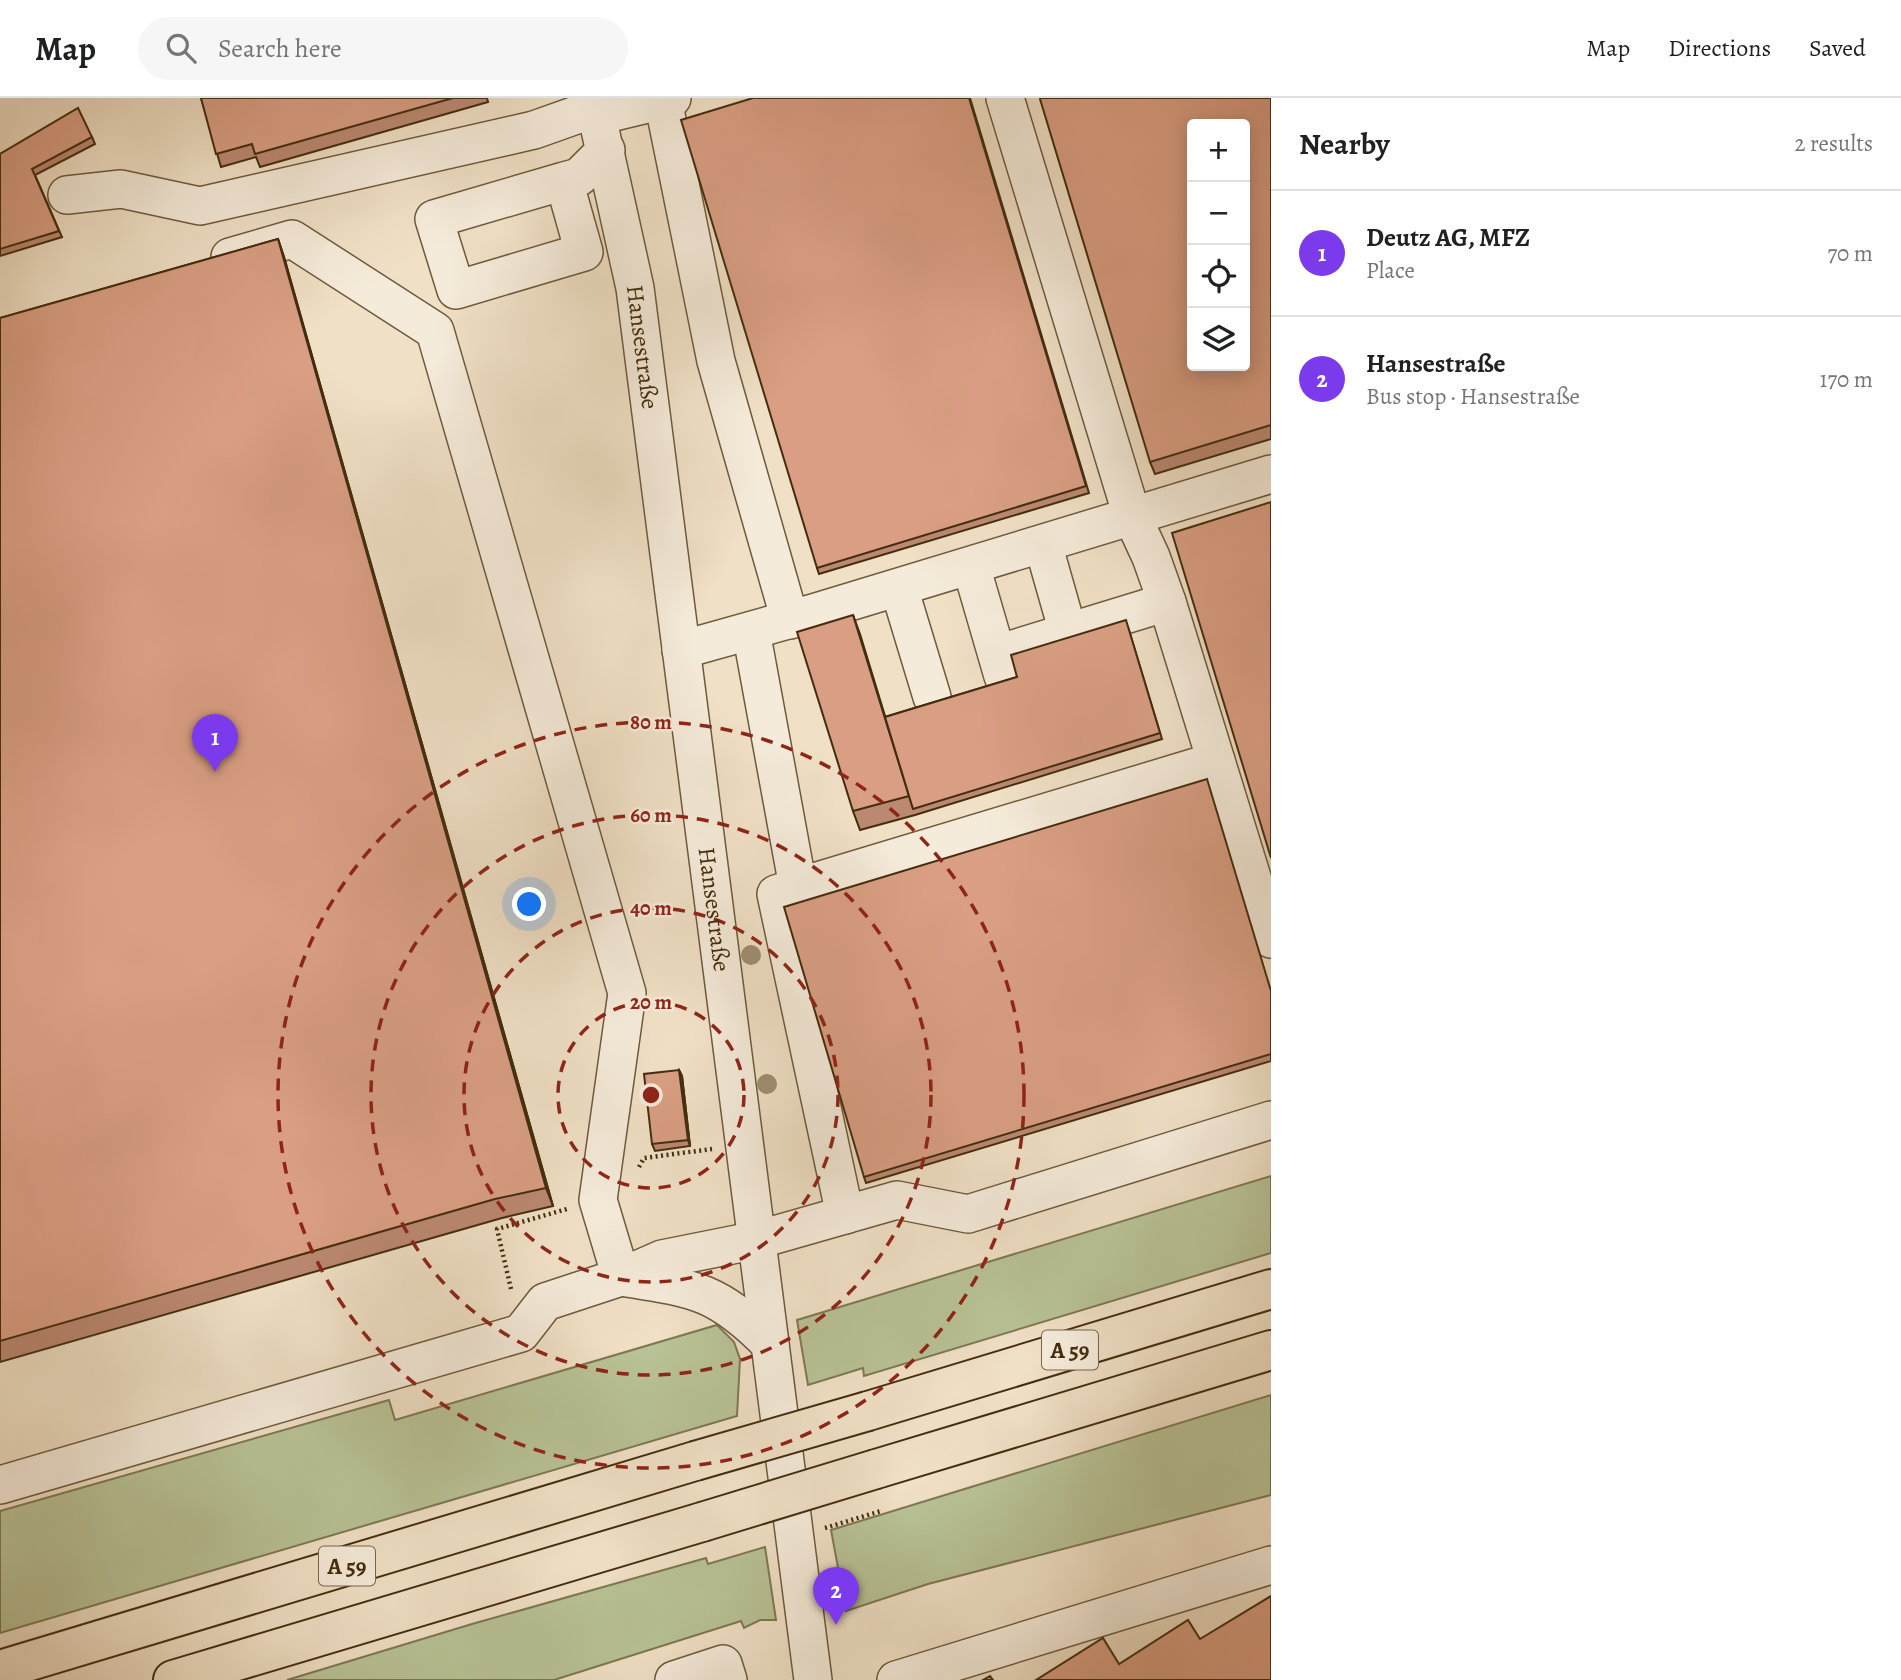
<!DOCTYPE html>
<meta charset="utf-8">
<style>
:root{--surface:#fff;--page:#f6f6f6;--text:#202124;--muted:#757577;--line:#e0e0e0;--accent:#7c3aed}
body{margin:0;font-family:Alegreya,serif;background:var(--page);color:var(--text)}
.controls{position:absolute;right:21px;top:21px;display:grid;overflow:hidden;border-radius:7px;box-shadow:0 4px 18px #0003}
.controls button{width:63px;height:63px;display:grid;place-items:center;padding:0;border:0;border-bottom:2px solid var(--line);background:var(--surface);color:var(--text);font:35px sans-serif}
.you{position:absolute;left:530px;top:807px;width:24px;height:24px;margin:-18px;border:5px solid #fff;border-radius:50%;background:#1a73e8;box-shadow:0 0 0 10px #1a73e833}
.badge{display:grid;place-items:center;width:46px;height:46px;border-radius:50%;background:var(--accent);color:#fff;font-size:23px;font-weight:700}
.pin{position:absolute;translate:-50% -58px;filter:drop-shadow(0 2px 4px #0008)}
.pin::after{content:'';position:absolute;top:37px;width:24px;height:21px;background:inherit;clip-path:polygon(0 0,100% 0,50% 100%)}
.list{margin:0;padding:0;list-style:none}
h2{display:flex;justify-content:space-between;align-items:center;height:91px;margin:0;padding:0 28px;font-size:30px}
h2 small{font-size:23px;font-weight:400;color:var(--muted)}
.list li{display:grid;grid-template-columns:46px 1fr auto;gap:21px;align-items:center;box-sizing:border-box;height:126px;padding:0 28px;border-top:2px solid var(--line)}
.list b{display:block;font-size:26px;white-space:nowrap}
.list p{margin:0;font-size:23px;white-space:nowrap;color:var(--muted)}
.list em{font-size:23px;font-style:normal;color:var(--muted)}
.icon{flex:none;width:38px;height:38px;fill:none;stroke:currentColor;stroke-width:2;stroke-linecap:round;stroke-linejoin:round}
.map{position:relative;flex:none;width:1271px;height:1582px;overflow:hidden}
header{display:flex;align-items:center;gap:42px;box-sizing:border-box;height:98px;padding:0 35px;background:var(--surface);border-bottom:2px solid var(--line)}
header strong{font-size:33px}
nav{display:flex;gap:38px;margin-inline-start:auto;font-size:24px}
.search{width:490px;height:63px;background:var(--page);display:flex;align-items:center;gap:18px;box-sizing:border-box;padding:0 24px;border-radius:38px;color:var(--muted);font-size:26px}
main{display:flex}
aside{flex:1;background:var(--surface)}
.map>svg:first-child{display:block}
.green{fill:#b8c296;stroke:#7e7852;stroke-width:2}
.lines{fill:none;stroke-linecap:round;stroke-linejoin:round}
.minor-casing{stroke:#6e5a3c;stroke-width:40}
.highway-casing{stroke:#432d0e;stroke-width:42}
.path{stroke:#432d0e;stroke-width:4.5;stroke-dasharray:2 3.5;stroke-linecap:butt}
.minor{stroke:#f5ebda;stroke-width:37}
.highway{stroke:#f0e0c6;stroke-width:38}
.highway-bridge-casing{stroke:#432d0e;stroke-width:42;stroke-linecap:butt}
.highway-bridge{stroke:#f0e0c6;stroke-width:38}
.tree{fill:#9e8e70}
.wall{fill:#bb8871;stroke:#432d0e;stroke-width:2}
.shaded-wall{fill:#986f5c;stroke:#432d0e;stroke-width:2}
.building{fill:#d99e83;stroke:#432d0e;stroke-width:2;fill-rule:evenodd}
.ring{fill:none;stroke:#8f2418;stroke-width:3.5;stroke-dasharray:12 9}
.labels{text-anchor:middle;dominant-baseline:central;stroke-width:5;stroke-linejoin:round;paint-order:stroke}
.shield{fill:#f5ebda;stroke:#78664b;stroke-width:2}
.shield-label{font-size:23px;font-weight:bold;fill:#432d0e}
.street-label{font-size:24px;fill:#432d0e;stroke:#f5ebda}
.centre{fill:#8f2418;stroke:#f5ebda;stroke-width:3.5}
.ring-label{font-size:21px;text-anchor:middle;font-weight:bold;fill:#8f2418;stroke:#f5ebda;stroke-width:5;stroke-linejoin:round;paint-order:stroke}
</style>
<header>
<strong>Map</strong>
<div class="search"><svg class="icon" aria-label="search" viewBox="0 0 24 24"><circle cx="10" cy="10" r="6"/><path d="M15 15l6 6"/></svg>Search here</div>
<nav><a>Map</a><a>Directions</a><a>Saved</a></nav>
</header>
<main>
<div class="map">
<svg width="1271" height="1582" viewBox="0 0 1271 1582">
<rect width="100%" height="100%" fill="#f0e0c6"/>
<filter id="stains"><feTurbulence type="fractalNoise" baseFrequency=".00286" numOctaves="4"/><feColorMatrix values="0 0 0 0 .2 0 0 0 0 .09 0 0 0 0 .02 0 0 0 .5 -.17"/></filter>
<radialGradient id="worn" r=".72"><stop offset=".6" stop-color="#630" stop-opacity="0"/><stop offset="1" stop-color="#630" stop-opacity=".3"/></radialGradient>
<g class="green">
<polygon points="1271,1078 1271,1155 864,1278 863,1270 808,1287 797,1222"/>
<polygon points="717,1227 734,1244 740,1261 737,1318 0,1535 0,1413 389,1302 395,1322"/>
<polygon points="1271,1297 1271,1397 928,1486 846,1513 831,1432"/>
<polygon points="765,1449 776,1522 760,1522 744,1530 741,1523 554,1582 287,1582 472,1526 706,1460 708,1466"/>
</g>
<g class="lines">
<g class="minor-casing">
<g id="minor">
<path id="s1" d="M593,0L635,190L813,1582"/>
<polyline points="1005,0 1132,418 1151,459 1167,504 1271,841"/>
<polyline points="663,2 716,263 790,522"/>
<polyline points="597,18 672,0"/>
<polyline points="564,83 584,154 456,192 434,121 564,83 579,79 606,52"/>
<polyline points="67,97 121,91 200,108 534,32 596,10"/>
<path d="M230,159L292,141L435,233L627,895L598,1102L621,1179C693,1190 717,1192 770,1246"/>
<polyline points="1043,446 1068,534"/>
<polyline points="971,468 1003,578"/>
<polyline points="899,490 932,599"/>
<polyline points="751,533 798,789 1216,663"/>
<polyline points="681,552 813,515 1271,376"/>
<polyline points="997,556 1167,504"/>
<polyline points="798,789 776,796 845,1117"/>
<polyline points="0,1387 521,1235 545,1204 621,1179 662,1161 757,1142 897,1102 968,1116 1271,1022"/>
<polyline points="674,1582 723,1566 728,1582"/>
<polyline points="896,1582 1271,1467"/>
</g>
</g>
<g class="highway-casing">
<g id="highway">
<polyline points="868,1313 1271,1191"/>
<polyline points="876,1371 1271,1252"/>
<polyline points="0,1572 695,1363"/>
<polyline points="173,1582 702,1424"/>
</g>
</g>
<g class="path">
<polyline points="639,1069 644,1060 712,1051"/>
<polyline points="511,1191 497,1131 567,1111"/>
<polyline points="825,1430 881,1413"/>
</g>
<use href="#minor" class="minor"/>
<use href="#highway" class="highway"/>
<g class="highway-bridge-casing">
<g id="highway-bridge">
<polyline points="695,1363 868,1313"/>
<polyline points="702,1424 876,1371"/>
</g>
</g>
<use href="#highway-bridge" class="highway-bridge"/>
</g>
<g class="tree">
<circle cx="751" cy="857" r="10"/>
<circle cx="767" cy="986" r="10"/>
</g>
<g class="wall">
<polygon points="201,0 487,0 488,4 260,69 256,59 221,69"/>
<polygon points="970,0 1089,395 819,476 817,470"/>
<polygon points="1271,0 1271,341 1155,376 1150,364"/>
<polygon points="92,39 95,46 35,77 62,139 0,158 0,56"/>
<polygon points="278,141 284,159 553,1108 502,1120 0,1264 0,220"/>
<polygon points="853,517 885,619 1017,579 1128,529 1162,641 915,717 860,732 853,713"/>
<polygon points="1271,892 1271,963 866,1085 864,1079"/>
<polygon points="679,972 682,978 690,1048 655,1053 652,1046"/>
</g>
<g class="shaded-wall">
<polygon points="278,141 284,159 553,1108 546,1090"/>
<polygon points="853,517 860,536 913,710 909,698"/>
<polygon points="679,972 682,978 690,1048 688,1042"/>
</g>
<g class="building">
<polygon points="201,0 453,0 255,56 252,46 216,56"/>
<polygon points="753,0 969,0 1086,388 817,470 681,22"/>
<path d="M1041,0H1271V327L1150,364L1040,1ZM1192,26H1245V268H1192Z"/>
<polygon points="78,10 92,39 32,71 59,133 0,151 0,56"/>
<polygon points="278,141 546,1090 495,1101 0,1243 0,220"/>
<polygon points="1271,404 1271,760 1172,435"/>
<polygon points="853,517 909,698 853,713 797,534"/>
<polygon points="1126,522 1160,635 913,711 885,619 1017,579 1011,557"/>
<polygon points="1207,681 1271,893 1271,956 864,1079 784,809"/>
<polygon points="679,972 688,1042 652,1046 644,976"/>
<polygon points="1271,1498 1271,1582 1036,1582 1103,1540 1119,1566 1188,1522 1200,1541"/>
<polygon points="990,1578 993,1582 983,1582"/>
</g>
<g class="ring">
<circle cx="651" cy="997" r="93"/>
<circle cx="651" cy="997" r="187"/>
<circle cx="651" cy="997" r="280"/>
<circle cx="651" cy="997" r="373"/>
</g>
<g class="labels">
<g class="shield">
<rect x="1042" y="1232.5" width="56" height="39" rx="5"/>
<rect x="319" y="1448.5" width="56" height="39" rx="5"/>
</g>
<g class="shield-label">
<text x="1070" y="1252">A 59</text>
<text x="347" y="1468">A 59</text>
</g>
<g class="street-label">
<text stroke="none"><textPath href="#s1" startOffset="254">Hansestraße</textPath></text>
<text stroke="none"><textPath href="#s1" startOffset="821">Hansestraße</textPath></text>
</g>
</g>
<circle cx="651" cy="997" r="10" class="centre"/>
<g class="ring-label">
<text x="651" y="631">80 m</text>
<text x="651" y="724">60 m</text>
<text x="651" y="817">40 m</text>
<text x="651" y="911">20 m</text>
</g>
<rect width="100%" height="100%" filter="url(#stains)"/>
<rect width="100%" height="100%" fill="url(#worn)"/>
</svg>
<div class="controls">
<button>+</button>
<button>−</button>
<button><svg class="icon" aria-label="locate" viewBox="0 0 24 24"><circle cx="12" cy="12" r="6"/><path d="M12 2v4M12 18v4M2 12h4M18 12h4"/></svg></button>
<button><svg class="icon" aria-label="layers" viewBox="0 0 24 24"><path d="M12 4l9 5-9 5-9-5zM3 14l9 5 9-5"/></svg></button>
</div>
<div class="you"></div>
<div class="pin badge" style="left:215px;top:674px">1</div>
<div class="pin badge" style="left:836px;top:1527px">2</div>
</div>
<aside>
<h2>Nearby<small>2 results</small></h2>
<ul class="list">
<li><span class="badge">1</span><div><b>Deutz AG, MFZ</b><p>Place</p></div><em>70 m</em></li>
<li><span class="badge">2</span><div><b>Hansestraße</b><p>Bus stop · Hansestraße</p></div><em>170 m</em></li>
</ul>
</aside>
</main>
